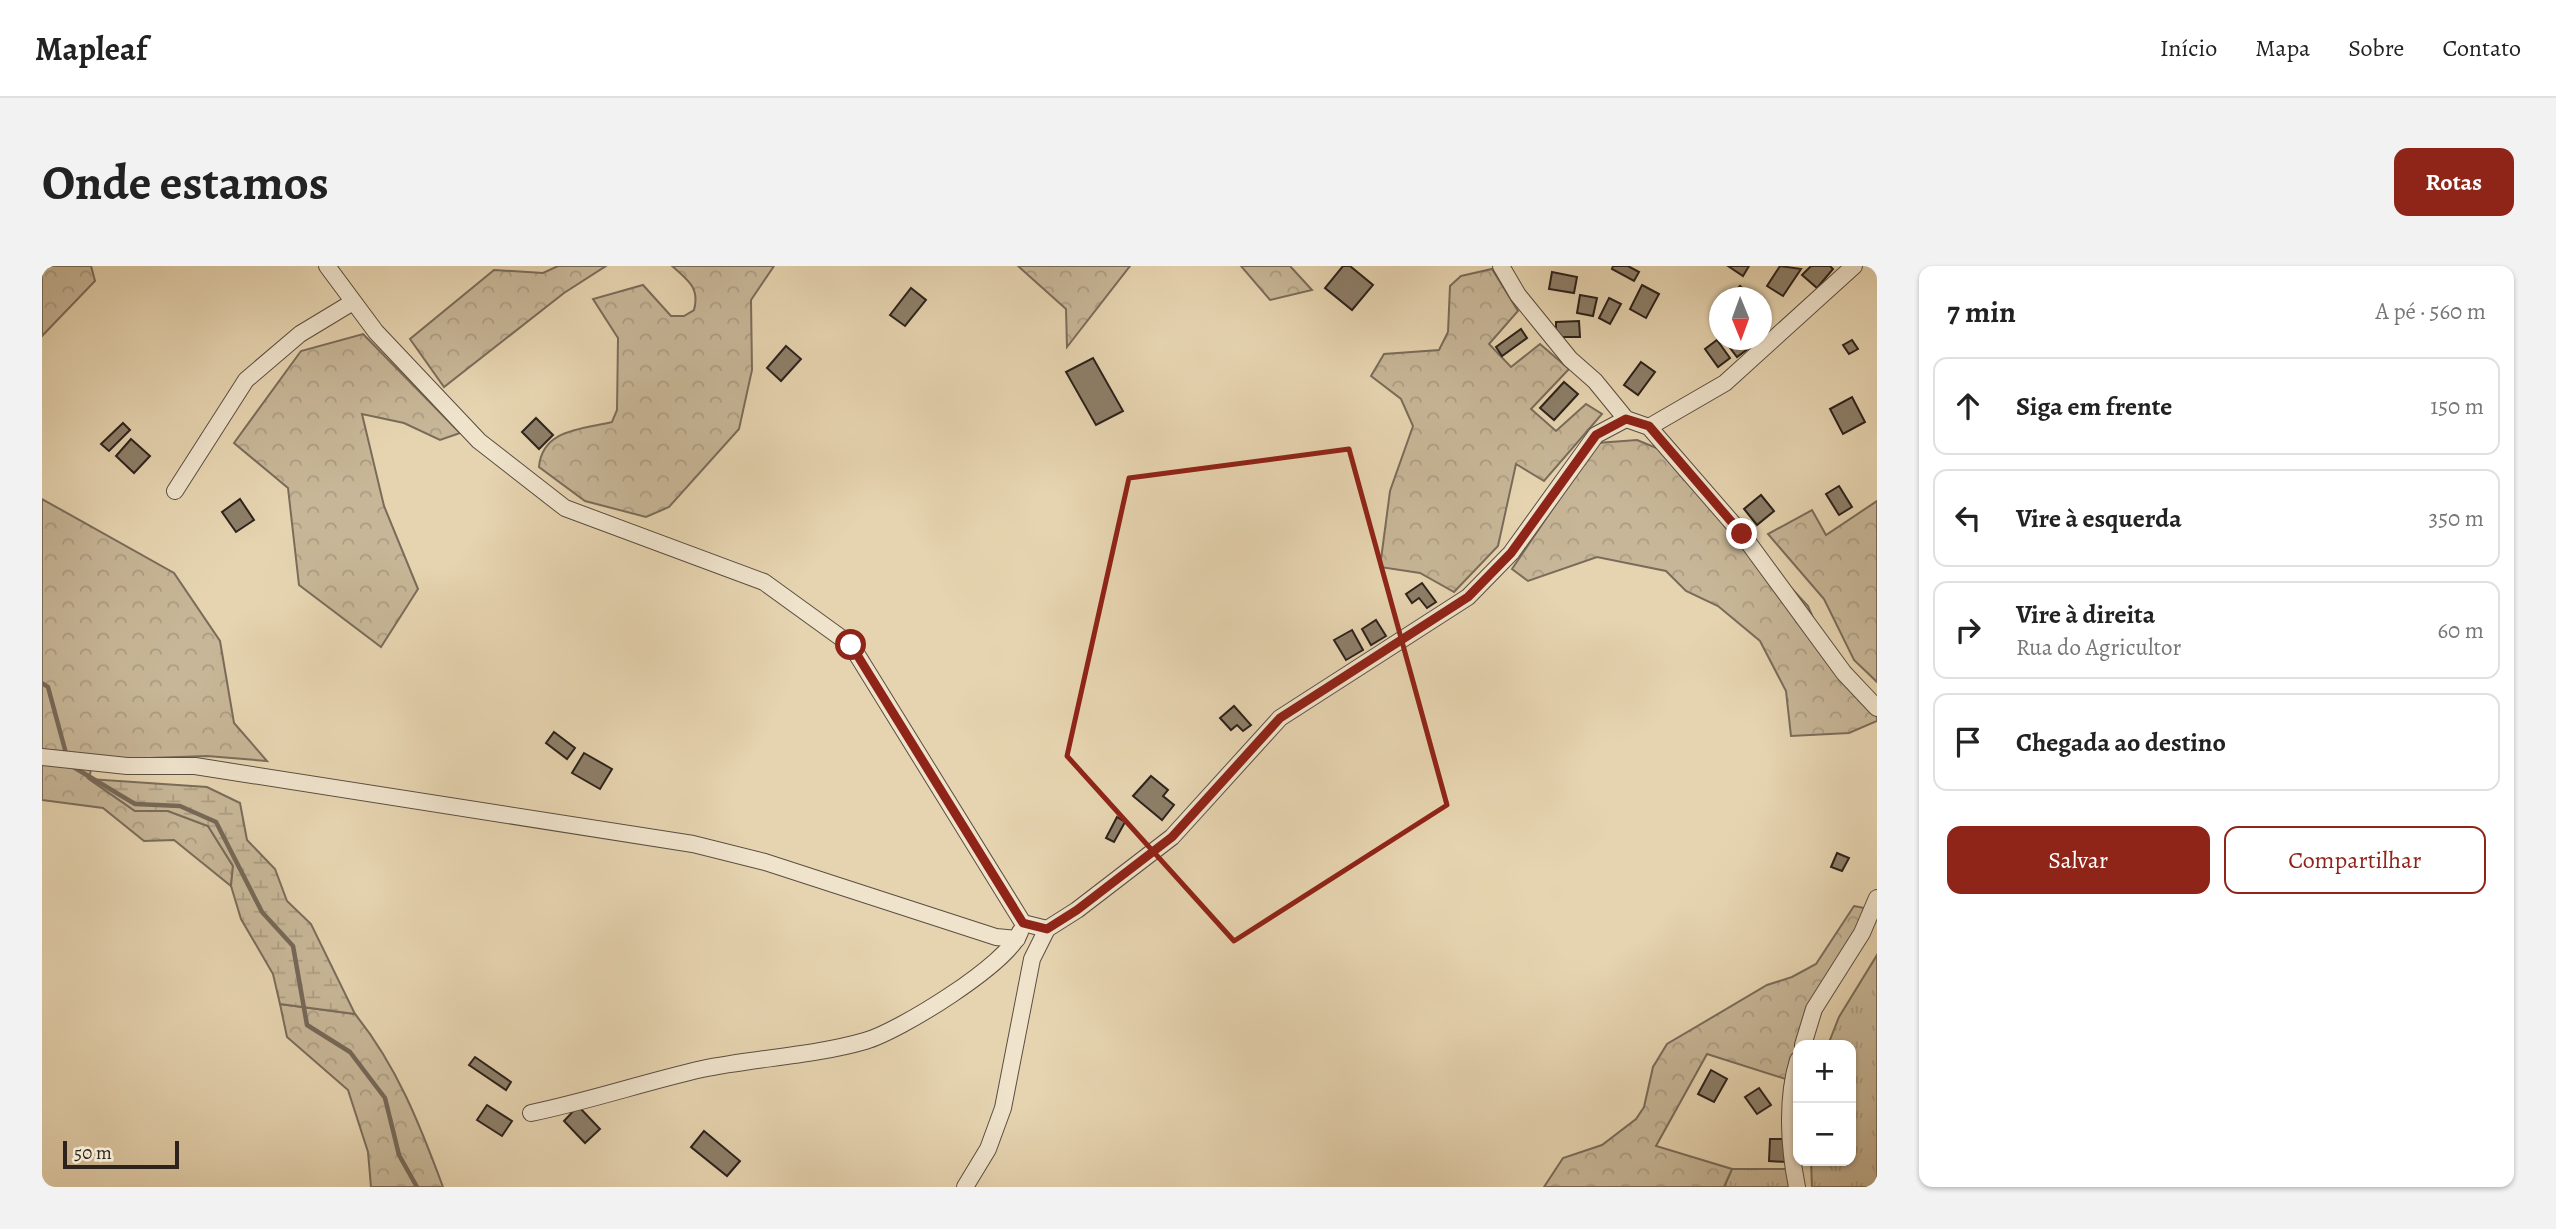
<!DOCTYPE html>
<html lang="pt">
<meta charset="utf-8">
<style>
:root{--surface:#fff;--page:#f2f2f2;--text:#222;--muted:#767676;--line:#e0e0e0;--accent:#8f2418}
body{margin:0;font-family:Alegreya,serif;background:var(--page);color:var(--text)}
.controls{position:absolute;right:21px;bottom:21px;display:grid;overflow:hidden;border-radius:14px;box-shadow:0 2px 5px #0004}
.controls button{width:63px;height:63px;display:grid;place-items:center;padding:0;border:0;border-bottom:2px solid var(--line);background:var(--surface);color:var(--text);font:35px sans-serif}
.compass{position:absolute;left:1667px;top:21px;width:63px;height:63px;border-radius:50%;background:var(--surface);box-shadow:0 2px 5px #0004;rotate:179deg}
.scale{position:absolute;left:21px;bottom:18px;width:116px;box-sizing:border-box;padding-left:7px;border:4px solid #2d221c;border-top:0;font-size:19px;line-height:24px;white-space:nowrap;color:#2d221c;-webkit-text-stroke:5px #efe3cc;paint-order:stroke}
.stop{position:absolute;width:21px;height:21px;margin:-16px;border:5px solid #8f2418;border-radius:50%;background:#fff}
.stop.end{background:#8f2418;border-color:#fff;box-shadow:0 2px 7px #0008}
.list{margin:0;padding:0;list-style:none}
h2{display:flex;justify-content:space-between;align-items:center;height:91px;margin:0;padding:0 28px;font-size:30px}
h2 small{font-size:23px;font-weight:400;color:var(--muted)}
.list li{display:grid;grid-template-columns:46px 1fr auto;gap:21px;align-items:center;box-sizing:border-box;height:98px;margin:0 14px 14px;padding:0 14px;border:2px solid var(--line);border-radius:14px}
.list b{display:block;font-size:26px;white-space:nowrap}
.list p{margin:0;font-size:23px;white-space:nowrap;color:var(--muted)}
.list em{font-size:23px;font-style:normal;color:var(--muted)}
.actions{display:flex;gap:14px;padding:21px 28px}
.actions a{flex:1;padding:16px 0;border:2px solid var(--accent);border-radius:14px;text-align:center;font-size:24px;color:var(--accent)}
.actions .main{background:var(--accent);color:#fff}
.icon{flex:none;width:38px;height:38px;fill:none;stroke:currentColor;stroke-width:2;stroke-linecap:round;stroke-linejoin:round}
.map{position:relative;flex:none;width:1835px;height:921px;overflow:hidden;border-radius:14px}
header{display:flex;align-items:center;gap:42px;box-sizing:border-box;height:98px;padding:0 35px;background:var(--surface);border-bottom:2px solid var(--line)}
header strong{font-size:33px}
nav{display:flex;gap:38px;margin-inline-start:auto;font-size:24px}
.intro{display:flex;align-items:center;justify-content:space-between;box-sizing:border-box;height:168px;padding:0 42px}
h1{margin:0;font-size:49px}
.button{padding:18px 32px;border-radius:14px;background:var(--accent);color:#fff;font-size:24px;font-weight:700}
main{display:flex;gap:42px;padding:0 42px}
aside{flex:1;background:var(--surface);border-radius:14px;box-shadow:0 2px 5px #0004}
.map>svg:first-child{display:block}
.grass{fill:url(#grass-tufts);stroke:#7a6c5a;stroke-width:2}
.forest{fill:url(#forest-crowns);stroke:#7a6c5a;stroke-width:2}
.wetland{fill:url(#wetland-marsh);stroke:#7a6c5a;stroke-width:2}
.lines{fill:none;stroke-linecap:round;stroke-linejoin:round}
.stream{stroke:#766857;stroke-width:4.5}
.building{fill:#8d7f69;stroke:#2d221c;stroke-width:2}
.minor-casing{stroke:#5b4e41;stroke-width:18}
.minor{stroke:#efe3cc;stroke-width:16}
.route{stroke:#8f2418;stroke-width:9}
.marked{fill:none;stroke:#8f2418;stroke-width:5;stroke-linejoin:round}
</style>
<header>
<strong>Mapleaf</strong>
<nav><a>Início</a><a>Mapa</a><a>Sobre</a><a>Contato</a></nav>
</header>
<div class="intro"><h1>Onde estamos</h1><a class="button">Rotas</a></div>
<main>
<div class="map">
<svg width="1835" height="921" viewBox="0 0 1835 921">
<defs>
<pattern id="grass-tufts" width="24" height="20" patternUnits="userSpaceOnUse" patternTransform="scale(1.75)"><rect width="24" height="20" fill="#c7b697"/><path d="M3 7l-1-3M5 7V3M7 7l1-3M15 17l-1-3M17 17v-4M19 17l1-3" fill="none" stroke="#ab9c82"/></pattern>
<pattern id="forest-crowns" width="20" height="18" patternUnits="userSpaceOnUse" patternTransform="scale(1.75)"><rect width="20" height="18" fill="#c7b697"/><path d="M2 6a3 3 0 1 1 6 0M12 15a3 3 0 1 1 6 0" fill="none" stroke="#ab9c82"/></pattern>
<pattern id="wetland-marsh" width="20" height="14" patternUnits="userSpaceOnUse" patternTransform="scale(1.75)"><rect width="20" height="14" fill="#c7b697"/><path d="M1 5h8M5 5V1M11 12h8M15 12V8" fill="none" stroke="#ab9c82"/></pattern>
</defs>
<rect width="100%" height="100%" fill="#e6d4b0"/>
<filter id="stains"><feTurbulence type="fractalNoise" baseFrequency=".00286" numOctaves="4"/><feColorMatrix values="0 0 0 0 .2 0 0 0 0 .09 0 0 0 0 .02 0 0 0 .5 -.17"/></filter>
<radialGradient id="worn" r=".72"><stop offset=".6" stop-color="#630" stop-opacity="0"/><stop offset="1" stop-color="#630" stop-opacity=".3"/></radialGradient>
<g class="grass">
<polygon points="1835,689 1835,921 1770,921 1769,895 1809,895 1809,779 1786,779 1797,751"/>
<polygon points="1690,903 1750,903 1751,921 1682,921"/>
</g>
<g class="forest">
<polygon points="0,0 49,0 53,15 0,70"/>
<polygon points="516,0 564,0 522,27 402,121 368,73 452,4 501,7"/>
<path d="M630,0H732L709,34L710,104L697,163L627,241L604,251L543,235L497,201C500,163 541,163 570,156L575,144L576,72L551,33L601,19L629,50H642L652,44C658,22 646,14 630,0Z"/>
<polygon points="976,0 1088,0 1025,81 1024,43"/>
<polygon points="1199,0 1248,0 1270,24 1228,34"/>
<polygon points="1450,3 1476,45 1447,78 1469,101 1498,78 1527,103 1489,143 1514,165 1544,138 1560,148 1502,215 1474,198 1456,280 1412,326 1378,307 1338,301 1348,225 1371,160 1359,133 1329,110 1342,88 1397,84 1406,66 1408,20 1419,10"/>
<polygon points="321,68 418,167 398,174 362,157 320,148 342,240 376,323 339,381 257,319 246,222 192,177 259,85"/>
<polygon points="1595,174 1622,185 1766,340 1795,407 1835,444 1835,455 1807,467 1749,470 1744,425 1718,375 1676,340 1644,325 1624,305 1555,291 1486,315 1470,303 1555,177"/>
<polygon points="0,233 132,307 178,375 192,457 225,495 165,490 51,494 47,513 93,545 126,545 166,560 191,600 189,620 132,574 102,575 61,542 0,534"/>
<polygon points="1835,235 1835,416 1812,394 1782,333 1726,268 1770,244 1784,269"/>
<polygon points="1812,640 1832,644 1756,779 1756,797 1750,815 1665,788 1614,880 1690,903 1682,921 1502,921 1521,892 1560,879 1594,853 1602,841 1611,801 1625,778 1725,719 1750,711 1774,698"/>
<path d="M238,738L313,748C355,800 378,859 401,921H329L326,886L306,824L245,771Z"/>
</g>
<polygon class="wetland" points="47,513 165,521 198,537 205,574 233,603 245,635 269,658 313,748 238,738 231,708 199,653 189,620 191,600 166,560 126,545 93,545"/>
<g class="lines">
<g class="stream">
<polyline points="0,417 6,421 25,491"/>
<polyline points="28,499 93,538 138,540 174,556 220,646 251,680 265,759 308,786 343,832 357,889 375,921"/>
</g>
</g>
<g class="building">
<polygon points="1301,0 1308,0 1331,19 1310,44 1283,22"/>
<polygon points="1571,0 1586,0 1597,6 1592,15 1570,3"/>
<polygon points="1686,0 1707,0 1701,10"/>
<polygon points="1738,0 1759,3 1741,30 1725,20"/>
<polygon points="1769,0 1788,0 1791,3 1775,22 1760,9"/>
<polygon points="1510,6 1535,11 1532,27 1507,23"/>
<polygon points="1600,19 1617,28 1604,52 1588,43"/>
<polygon points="1698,20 1712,32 1697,32 1692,27"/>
<polygon points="869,22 884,34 863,60 848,49"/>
<polygon points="1538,29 1555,32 1551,50 1535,47"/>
<polygon points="1567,32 1579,38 1568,58 1557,52"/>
<polygon points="1537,55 1538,71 1514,71 1514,56"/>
<polygon points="1479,63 1485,72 1460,90 1454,81"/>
<polygon points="1675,74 1688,92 1676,101 1663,83"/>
<polygon points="1682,74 1700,74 1707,82 1695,91"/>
<polygon points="1810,74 1816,83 1807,88 1801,79"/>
<polygon points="744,80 759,93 739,115 725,102"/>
<polygon points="1051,92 1081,145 1054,159 1024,106"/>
<polygon points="1599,96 1613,106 1596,129 1582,119"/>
<polygon points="1522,116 1536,128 1512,154 1498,142"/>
<polygon points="1810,131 1823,156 1801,168 1788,143"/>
<polygon points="494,152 511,169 497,183 480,166"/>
<polygon points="81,157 88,164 67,185 59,178"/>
<polygon points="89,173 108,190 92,207 74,190"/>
<polygon points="1797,220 1810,241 1797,249 1784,228"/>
<polygon points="1719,229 1732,245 1715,259 1702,243"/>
<polygon points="198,233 212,254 194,266 180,246"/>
<polygon points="1380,317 1394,336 1385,342 1377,332 1370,337 1364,328"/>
<polygon points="1334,354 1344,370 1329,379 1320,363"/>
<polygon points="1310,364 1321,384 1304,394 1292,374"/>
<polygon points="1192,440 1209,459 1201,465 1195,459 1189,464 1178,452"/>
<polygon points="512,466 533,482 525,493 504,477"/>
<polygon points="542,487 570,503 558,523 530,507"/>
<polygon points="1109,510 1126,524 1121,530 1132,539 1120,554 1091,530"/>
<polygon points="1075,551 1083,556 1072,576 1064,572"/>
<polygon points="1795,587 1807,592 1800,605 1789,601"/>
<polygon points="433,791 469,816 464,824 427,799"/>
<polygon points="1669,804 1685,813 1672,836 1656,828"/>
<polygon points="1717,822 1729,839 1715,848 1703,831"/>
<polygon points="445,839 470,855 460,870 435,854"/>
<polygon points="536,840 558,863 543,877 522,855"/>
<polygon points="662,865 698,895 685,910 649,881"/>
<polygon points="1728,873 1744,873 1744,896 1727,895"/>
</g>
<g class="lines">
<g class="minor-casing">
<g id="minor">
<polyline points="285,0 334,66 437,175 523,242 722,316 809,379 981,657 1005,663"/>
<polyline points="1459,0 1476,29 1528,93 1553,115 1584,153 1607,161 1700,268 1802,407 1835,442"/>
<polyline points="1607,161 1683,117 1812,0"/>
<polyline points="133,225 204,114 258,68 311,36"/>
<polyline points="0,491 85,500 153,500 651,578 723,596 954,671 975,673"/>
<polyline points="1761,779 1772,743 1820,667 1835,632"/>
<path d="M489,847C547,835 603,816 660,803C713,792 771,790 823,775C858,765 966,698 978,666"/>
<polyline points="923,921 946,883 961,842 990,693 1005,663 1035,644 1130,571 1238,452 1426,331 1469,287 1554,169 1584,153"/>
<path d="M1755,921C1747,881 1744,833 1756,794"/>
</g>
</g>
<use href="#minor" class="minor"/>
</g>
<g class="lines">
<polyline class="route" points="809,379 981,657 1005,663 1035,644 1130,571 1238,452 1426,331 1469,287 1554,169 1584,153 1607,160 1700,268"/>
</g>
<path class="marked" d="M1307,183L1405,539L1192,675L1025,490L1087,212Z"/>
<rect width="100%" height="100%" filter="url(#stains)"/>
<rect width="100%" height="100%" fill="url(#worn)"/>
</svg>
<div class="controls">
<button>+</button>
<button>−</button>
</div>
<svg class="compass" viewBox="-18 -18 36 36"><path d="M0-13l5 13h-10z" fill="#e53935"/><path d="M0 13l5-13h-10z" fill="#767676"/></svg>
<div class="scale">50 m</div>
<div class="stop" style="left:809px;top:379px"></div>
<div class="stop end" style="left:1700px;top:268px"></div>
</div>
<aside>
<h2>7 min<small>A pé · 560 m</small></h2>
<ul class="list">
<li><svg class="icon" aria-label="ahead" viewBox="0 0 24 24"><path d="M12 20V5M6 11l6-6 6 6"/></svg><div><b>Siga em frente</b></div><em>150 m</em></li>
<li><svg class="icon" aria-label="left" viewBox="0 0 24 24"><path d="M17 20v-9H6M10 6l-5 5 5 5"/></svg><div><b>Vire à esquerda</b></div><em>350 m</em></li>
<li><svg class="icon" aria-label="right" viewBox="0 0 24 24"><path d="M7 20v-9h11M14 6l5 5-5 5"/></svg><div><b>Vire à direita</b><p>Rua do Agricultor</p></div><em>60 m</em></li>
<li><svg class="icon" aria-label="arrive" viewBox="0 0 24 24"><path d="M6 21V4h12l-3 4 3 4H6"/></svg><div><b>Chegada ao destino</b></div></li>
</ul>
<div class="actions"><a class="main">Salvar</a><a>Compartilhar</a></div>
</aside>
</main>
